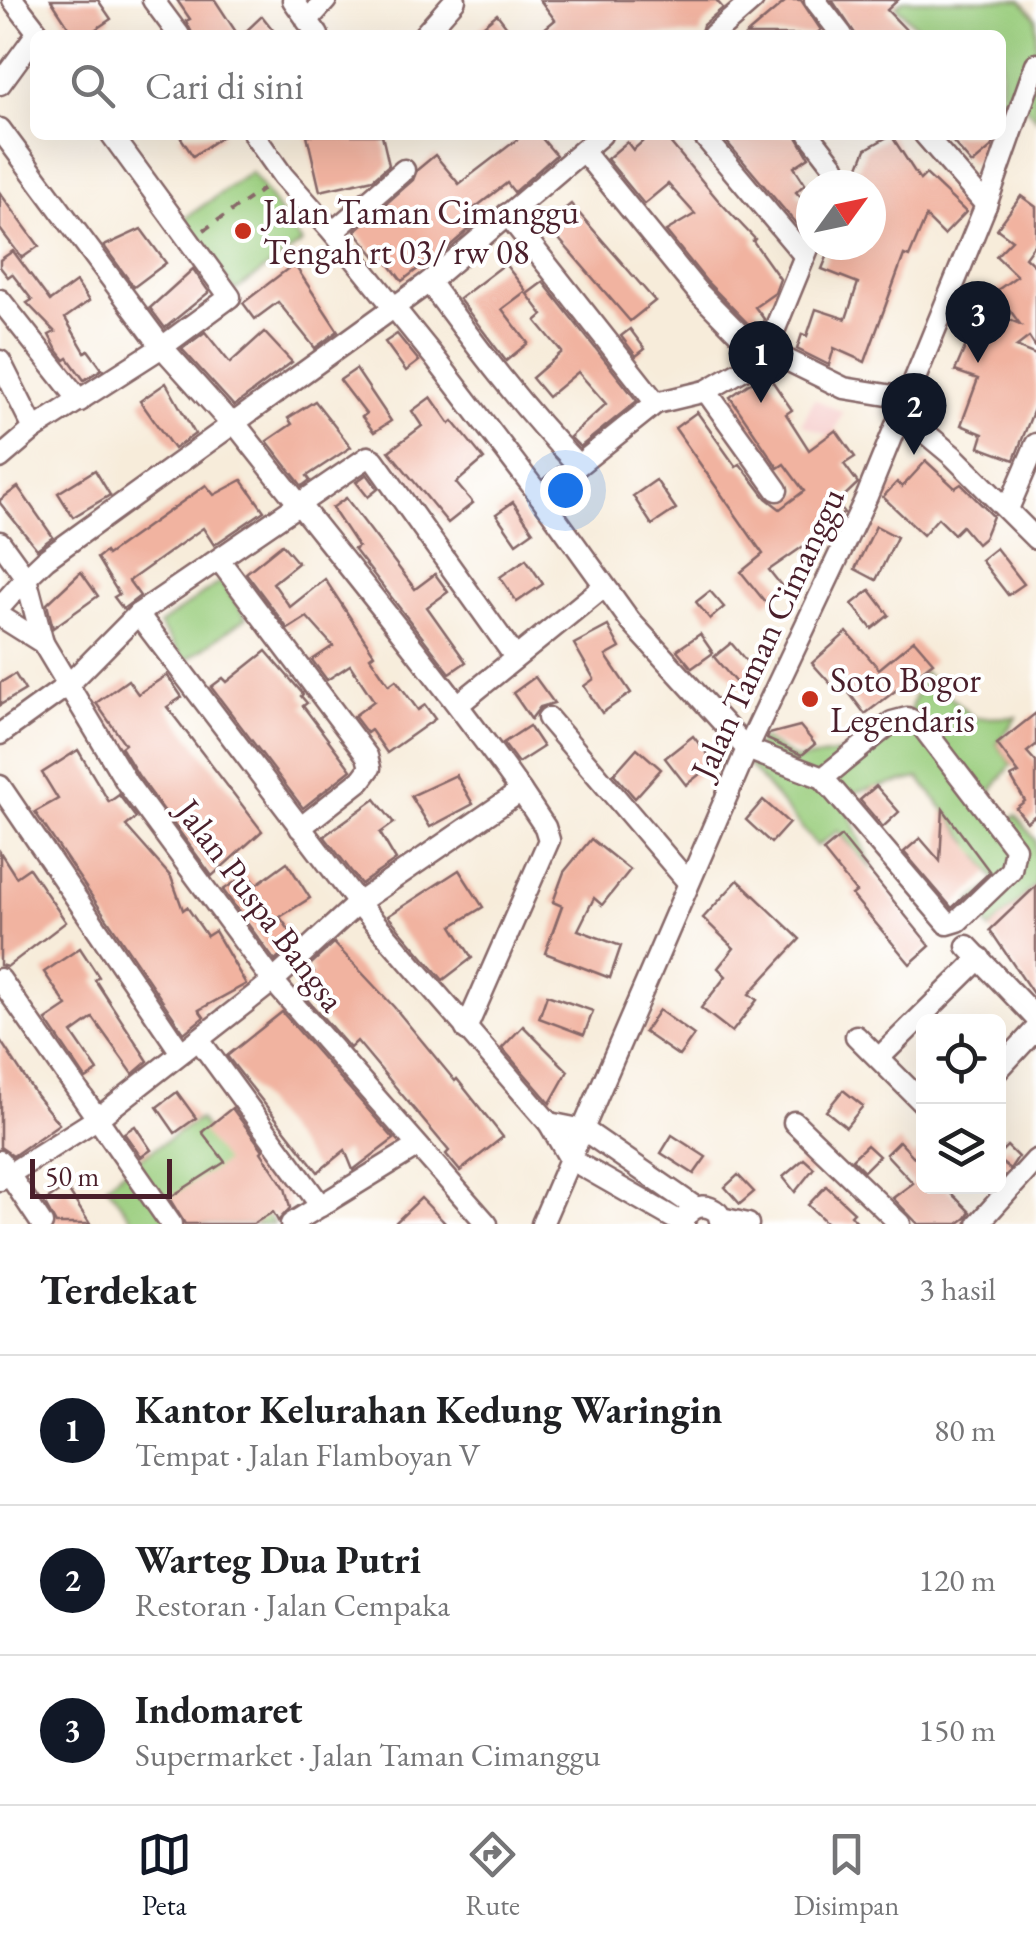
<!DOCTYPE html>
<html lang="id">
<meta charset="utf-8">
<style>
:root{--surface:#fff;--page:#f6f6f6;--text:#202124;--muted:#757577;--line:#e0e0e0;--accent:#111827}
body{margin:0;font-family:"EB Garamond",serif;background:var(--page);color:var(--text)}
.controls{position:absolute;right:30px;bottom:30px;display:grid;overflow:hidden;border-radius:15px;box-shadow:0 10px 40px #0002}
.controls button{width:90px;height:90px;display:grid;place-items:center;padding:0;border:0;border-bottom:2px solid var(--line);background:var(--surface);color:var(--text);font:50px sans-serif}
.compass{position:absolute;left:796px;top:170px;width:90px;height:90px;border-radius:50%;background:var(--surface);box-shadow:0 10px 40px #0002;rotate:57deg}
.scale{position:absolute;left:30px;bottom:25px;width:142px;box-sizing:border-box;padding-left:10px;border:5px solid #4a1f2b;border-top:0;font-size:28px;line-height:35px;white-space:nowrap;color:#4a1f2b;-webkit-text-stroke:8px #fff;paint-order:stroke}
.you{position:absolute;left:565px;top:490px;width:35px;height:35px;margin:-25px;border:8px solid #fff;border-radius:50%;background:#1a73e8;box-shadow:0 0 0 15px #1a73e833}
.badge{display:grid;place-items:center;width:65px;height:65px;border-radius:50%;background:var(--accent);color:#fff;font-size:32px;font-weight:700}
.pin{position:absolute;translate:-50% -82px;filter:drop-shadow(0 2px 5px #0008)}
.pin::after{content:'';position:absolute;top:52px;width:35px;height:30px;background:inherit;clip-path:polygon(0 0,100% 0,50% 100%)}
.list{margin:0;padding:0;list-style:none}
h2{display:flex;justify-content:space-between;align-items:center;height:130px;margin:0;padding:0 40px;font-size:42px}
h2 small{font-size:32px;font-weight:400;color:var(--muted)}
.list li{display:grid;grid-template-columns:65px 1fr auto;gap:30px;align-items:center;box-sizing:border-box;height:150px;padding:0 40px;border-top:2px solid var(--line)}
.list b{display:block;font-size:38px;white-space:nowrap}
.list p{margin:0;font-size:32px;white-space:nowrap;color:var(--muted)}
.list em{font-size:32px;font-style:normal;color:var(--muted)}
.icon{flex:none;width:55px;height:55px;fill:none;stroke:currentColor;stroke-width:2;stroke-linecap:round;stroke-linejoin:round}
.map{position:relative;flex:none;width:1036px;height:1224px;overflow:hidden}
.search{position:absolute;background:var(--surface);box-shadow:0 10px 40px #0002;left:30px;right:30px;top:30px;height:110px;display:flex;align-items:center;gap:25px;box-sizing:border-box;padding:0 35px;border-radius:15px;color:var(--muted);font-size:38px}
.sheet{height:580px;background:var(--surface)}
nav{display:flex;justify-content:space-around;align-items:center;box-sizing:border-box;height:140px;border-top:2px solid var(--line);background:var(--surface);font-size:28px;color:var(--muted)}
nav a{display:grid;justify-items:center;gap:5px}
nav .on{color:var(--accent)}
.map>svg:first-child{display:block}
.built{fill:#f7d0cf}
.green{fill:#9acd7d;stroke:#727654;stroke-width:2.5}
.building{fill:#f1b3a0}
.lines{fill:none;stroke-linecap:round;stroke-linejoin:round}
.minor-casing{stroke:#876768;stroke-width:25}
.path{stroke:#876768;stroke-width:4;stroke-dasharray:8 8;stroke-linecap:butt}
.minor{stroke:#fff;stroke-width:20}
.poi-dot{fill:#c8321e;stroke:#fff;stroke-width:4}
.labels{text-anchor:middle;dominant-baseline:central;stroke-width:8;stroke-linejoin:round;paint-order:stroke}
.poi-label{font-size:35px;fill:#4a1f2b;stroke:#fff;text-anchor:start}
.street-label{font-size:35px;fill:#4a1f2b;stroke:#fff}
</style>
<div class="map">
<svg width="1036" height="1224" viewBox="0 0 1036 1224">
<rect width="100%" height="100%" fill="#fff"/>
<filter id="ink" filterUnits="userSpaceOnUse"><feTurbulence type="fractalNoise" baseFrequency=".01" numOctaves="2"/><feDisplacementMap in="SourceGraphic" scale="20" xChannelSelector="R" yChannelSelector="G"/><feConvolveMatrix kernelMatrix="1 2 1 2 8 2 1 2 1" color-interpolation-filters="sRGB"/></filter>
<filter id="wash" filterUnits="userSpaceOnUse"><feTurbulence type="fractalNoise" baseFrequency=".0048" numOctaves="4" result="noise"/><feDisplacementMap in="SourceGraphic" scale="40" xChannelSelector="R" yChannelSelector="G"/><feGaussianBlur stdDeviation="2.25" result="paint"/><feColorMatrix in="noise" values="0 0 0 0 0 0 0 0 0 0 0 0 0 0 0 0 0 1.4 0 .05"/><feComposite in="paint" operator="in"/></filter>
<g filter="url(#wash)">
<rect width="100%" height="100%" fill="#f7ecda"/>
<polygon class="built" points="814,399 843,412 832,437 802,424"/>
<g class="green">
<polygon points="903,0 1021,0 1036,18 1036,119 1014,94 1001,130 1001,35 925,35 896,6"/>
<polygon points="251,172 302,243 235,291 184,219"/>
<polygon points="221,581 246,618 185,661 159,625"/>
<polygon points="923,672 974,718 1017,717 997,744 1012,764 989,794 1010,819 1016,815 1036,841 1036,884 990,930 970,901 997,882 979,856 968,862 961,851 970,843 919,778 842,795 873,870 838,831 817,846 748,764 761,738 797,760 863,749 909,714"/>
<polygon points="199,1119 274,1224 135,1224 107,1185 133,1163"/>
</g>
<g id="blocks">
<g class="building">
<polygon points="51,0 98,0 111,19 87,35 74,35"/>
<polygon points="177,0 215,0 238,35 193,35 186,21 190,19"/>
<polygon points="540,0 716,0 723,8 703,25 700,35 537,35 555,20"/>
<polygon points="787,0 801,0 821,30 815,35 746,35"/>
<polygon points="832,0 898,0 887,10 911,35 856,35"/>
<polygon points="497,14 513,35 472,35"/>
<polygon points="262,16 277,35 242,35"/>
<polygon points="179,135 224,135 193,156"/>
<polygon points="307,135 382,135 389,165 373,179 320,191"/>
<polygon points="523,135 539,135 556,155 514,192 507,183 472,210 480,220 430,263 428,261 402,281 382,255 378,259 355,231 413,180 417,170 435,155 459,184"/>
<polygon points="650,135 664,135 718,200 755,239 753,241 780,279 775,293 755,307 764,319 758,334 707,282 666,231 695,214 668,184 644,204 607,159 627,142 633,150"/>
<polygon points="721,135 796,135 809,157 794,167 805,184 796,192 811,209 811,214 798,226"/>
<polygon points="891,135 920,180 926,174 966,212 944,235 926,217 909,257 904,255 865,362 834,348 829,365 797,349 802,334 807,336 816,309 846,319 858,283 822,269 832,245 871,245 871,185 852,184 866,149"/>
<polygon points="947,135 996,135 992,147 972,164"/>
<polygon points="0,193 39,246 22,258 0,229"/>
<polygon points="1021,196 1036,207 1036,242 1025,257 1036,267 1036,348 1029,337 1016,347 1036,355 1036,404 1014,460 979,447 983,434 961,425 978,379 955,371 982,308 1020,324 996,291 1017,276 996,256 1012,240 997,229"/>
<polygon points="571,204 655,301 630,321 546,224"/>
<polygon points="141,229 166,263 134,287 104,246"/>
<polygon points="13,251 50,301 76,282 89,301 65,318 85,352 88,350 102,369 84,380 68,358 65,360 57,350 49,335 55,332 27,303 32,300 12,274 8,277 0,267 0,260"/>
<polygon points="294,264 338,331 315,348 278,302 255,319 243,303"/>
<polygon points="505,264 526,291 502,309 528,343 506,361 459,299"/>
<polygon points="193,269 209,292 165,328 150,308"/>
<polygon points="543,282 637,401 580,447 570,437 606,404 578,372 548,397 532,378 562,352 536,321 543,315 527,294"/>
<polygon points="630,329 645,349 636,356 621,336"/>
<polygon points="205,332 230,363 264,332 292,362 234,406 182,349"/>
<polygon points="397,334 419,361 406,371 385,342"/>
<polygon points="356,369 391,421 374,432 362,417 366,414 340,380"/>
<polygon points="766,372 792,410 786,414 809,450 836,430 855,457 844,464 858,483 837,503 844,513 818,532 821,534 769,570 784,589 766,603 741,572 763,554 675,428 697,412 736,467 740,464 766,498 780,509 804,491 784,464 778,468 730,397"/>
<polygon points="166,383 195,434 174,449 140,401"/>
<polygon points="431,397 450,424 453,421 484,459 456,483 473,503 448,523 389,451 422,426 412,411"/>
<polygon points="315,401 351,447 307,476 310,480 302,486 267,441 292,424 288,418"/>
<polygon points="926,461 955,488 961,484 993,516 984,538 977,544 962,526 954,534 938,518 923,535 883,497 897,482 902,487"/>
<polygon points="95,470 110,495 73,517 58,493"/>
<polygon points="367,474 378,489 368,497 356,482"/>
<polygon points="242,480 264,511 214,545 203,528 129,581 140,596 123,609 114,597 119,594 97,558 105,552 107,555 206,485 214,495"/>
<polygon points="656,480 676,509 652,525 633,496"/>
<polygon points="18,487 53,537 37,549 0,503 0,500"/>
<polygon points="346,498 415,589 435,574 448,592 427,607 466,662 450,673 354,549 358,547 332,508"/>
<polygon points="513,502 533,531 516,543 496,514"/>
<polygon points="876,526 897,537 876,580 855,569"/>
<polygon points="282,544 298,563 273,583 290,607 325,579 374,654 370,657 389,685 396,680 418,710 425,705 435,719 387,753 371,730 367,733 354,716 374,701 350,665 327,680 312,660 333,646 307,617 288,629 246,573"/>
<polygon points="996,548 1024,584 1008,595 981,560"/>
<polygon points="526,559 543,584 517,602 500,577"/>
<polygon points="81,572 98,596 53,628 47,604"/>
<polygon points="870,590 889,615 872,629 852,604"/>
<polygon points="710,591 724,607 710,619 696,602"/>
<polygon points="608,626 620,648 606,656 631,693 602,713 584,686 594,679 574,644"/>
<polygon points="847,632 879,669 914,640 933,662 865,714 843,685 837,691 812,663"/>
<polygon points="700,634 713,653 692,668 677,650"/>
<polygon points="731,643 759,676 742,690 714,657"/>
<polygon points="266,651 303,694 301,696 307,703 303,706 351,770 303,808 211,687 223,678 227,682"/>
<polygon points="15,674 25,690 0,705 0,683"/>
<polygon points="167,675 182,697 167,707 262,831 212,876 138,775 121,747 125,744 96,703 128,680 138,694"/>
<polygon points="535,677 554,703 540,707 531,719 513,693"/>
<polygon points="1036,713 1036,745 1027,752 1036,762 1036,819 1034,816 1027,822 1016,808 1025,801 1011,777 1019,773 997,744"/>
<polygon points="529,726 543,747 518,763 503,743"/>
<polygon points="800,726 815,744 802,755 767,739 769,734"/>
<polygon points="693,736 714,763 686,785 665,758"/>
<polygon points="637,748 661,769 635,798 614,774"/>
<polygon points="78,750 109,802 119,795 136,818 126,826 171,877 183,910 187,907 207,936 215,931 246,984 199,1010 204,1017 184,1033 35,812 58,799 42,773"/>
<polygon points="456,775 473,804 430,827 411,796"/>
<polygon points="876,786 899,812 883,827 860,800"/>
<polygon points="375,799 394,823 380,833 396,860 361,884 324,836"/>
<polygon points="763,800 789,823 771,843 746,820"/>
<polygon points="943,809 990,872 952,908 904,852 920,838 940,861"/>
<polygon points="841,836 930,946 910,964 852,895 856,892 823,851"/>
<polygon points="591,839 630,870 602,905 594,898 578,930 621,946 610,978 545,953 562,906 553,902 564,872"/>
<polygon points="0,852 16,877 29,868 66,922 7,967 0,965"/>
<polygon points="287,862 310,898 280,917 297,941 275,961 223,890 247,874 257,884"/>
<polygon points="459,870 483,907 452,926 472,958 443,980 388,916"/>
<polygon points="738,880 800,939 749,994 757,1000 732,1032 701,1008 726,976 718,968 734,948 703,918"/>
<polygon points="1036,886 1036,998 990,930"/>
<polygon points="334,943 394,1007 455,1081 457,1079 503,1137 460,1171 446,1154 449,1151 357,1041 350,1048 297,988 314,972 309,966"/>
<polygon points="80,948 99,977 95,980 148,1061 133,1074 93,1018 72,1033 98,1071 86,1079 46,1020 67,1006 44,972"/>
<polygon points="547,995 593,1011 584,1035 539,1018"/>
<polygon points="659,1010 694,1035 679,1056 644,1032"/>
<polygon points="282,1012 394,1139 353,1170 345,1150 318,1172 227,1056"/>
<polygon points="523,1026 568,1071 550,1103 502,1048"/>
<polygon points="0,1040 36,1095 59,1124 13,1156 0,1147"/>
<polygon points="843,1090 863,1106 846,1127 826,1111"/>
<polygon points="177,1092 196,1118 175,1133 157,1107"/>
<polygon points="232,1108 263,1150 261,1152 285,1188 290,1208 278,1221 273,1212 253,1224 185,1224 169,1198 225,1162 202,1132"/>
<polygon points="135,1126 151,1150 141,1157 124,1133"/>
<polygon points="672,1135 706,1157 694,1174 661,1153"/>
<polygon points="899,1141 914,1157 924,1145 924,1186 944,1186 970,1212 966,1218 958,1224 918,1224 893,1198 913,1183 886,1154"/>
<polygon points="867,1145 879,1156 864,1171 852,1159"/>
<polygon points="1007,1146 1018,1157 1010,1169 998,1160 998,1155"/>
<polygon points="804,1159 814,1168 795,1192 783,1177"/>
<polygon points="738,1175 754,1192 740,1204 725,1187"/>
<polygon points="826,1186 854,1212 851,1215 859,1224 828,1224 808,1205"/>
<polygon points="66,1187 90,1224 56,1224 44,1202"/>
<polygon points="421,1198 446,1224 394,1224"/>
</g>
</g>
</g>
<g filter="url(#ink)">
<use href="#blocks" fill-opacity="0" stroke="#876768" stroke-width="2.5"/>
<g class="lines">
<g class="minor-casing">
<g id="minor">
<polyline points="13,0 40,35"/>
<polyline points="153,0 179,35"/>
<polyline points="293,0 318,35"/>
<polyline points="815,0 842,35"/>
<polyline points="307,21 326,0"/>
<polyline points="424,35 455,0"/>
<polyline points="713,35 753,0"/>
<polyline points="0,84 35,36"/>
<path d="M0,129L162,347L224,416L234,422C330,545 431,665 521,791L358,903L273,981L98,1118L0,1180"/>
<polyline points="254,135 283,176 333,232 434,357 540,496 631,622 747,749 823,778 948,924 958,921 1011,870 1015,848 921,725 907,718 892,722 823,778"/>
<polyline points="703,135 804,255"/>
<polyline points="810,135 834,166 839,185"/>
<polyline points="925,135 986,205"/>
<polyline points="583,151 697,291 763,358 789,361 844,388 906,398"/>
<polyline points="507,214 656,403"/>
<polyline points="333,232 404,170"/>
<path d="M429,282C476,346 523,409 578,465"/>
<polyline points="0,300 80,401"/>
<polyline points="0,361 34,429"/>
<polyline points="706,391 777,490"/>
<polyline points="900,412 953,456 1036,539"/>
<polyline points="0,458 34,429 162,347 230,297 112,135"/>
<polyline points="540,496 656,403 706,391 763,358 811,241"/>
<polyline points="1008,509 1036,444"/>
<polyline points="0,542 26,578 0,607"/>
<polyline points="220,561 367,756 370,768 361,780 300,828"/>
<polyline points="138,614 358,903 549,1123 570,1159 684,1224"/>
<polyline points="0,616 43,643 127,783 273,981 487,1224"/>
<polyline points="43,643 26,578 46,559 429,282 601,135"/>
<polyline points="459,704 603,587"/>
<polyline points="548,718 688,882"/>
<polyline points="0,734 68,685 138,614 368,457 374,460 515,657"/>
<polyline points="0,786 180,1051"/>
<polyline points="967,946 1036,1018"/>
<polyline points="0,979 171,1224"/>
<polyline points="466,1029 549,840 545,827 521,791"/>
<polyline points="856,1036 924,1104"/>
<polyline points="199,1040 321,1206"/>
<polyline points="879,1058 980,958"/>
<polyline points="998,1070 1036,1029"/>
<polyline points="794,1122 900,1224"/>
<polyline points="549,1123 584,1130 695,1207"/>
<polyline points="0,1161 42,1224"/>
<path d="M687,1215C696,1204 708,1204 718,1213L721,1224"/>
<polyline points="721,1218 748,1224"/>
<polyline points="291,1224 416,1147"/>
<polyline points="542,1224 747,749 867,496 986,205 1036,64"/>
<polyline points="978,1224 1036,1160"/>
</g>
</g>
<polyline class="path" points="204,230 266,187"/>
<use href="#minor" class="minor"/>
</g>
</g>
<g class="poi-dot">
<circle cx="243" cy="231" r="10"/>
<circle cx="810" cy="699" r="10"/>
</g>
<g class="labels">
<g class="poi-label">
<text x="263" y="211">Jalan Taman Cimanggu<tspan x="263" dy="40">Tengah rt 03/ rw 08</tspan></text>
<text x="830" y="679">Soto Bogor<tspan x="830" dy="40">Legendaris</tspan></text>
</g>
<g class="street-label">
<text transform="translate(767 633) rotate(-65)">Jalan Taman Cimanggu</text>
<text transform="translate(261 905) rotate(53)">Jalan Puspa Bangsa</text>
</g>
</g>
</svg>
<div class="controls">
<button><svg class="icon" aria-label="locate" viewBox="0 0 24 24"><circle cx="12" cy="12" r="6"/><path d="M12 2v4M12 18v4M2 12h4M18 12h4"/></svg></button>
<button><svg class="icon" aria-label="layers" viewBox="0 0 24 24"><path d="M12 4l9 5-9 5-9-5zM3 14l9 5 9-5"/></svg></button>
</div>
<svg class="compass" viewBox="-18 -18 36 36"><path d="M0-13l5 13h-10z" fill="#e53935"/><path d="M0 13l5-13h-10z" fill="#757577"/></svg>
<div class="scale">50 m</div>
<div class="you"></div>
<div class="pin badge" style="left:761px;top:403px">1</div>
<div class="pin badge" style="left:914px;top:455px">2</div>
<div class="pin badge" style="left:978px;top:363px">3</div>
<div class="search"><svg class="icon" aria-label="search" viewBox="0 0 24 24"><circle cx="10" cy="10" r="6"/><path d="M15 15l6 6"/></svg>Cari di sini</div>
</div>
<section class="sheet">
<h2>Terdekat<small>3 hasil</small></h2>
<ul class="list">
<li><span class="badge">1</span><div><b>Kantor Kelurahan Kedung Waringin</b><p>Tempat · Jalan Flamboyan V</p></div><em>80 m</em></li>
<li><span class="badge">2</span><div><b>Warteg Dua Putri</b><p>Restoran · Jalan Cempaka</p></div><em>120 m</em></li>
<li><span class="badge">3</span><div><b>Indomaret</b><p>Supermarket · Jalan Taman Cimanggu</p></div><em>150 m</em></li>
</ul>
</section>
<nav>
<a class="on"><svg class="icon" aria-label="map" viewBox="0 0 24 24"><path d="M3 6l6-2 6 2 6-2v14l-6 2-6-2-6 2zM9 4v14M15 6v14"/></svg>Peta</a>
<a><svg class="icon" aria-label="directions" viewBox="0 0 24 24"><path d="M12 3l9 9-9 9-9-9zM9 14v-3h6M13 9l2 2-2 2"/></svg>Rute</a>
<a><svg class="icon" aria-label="saved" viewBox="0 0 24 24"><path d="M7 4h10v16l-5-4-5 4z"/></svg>Disimpan</a>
</nav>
